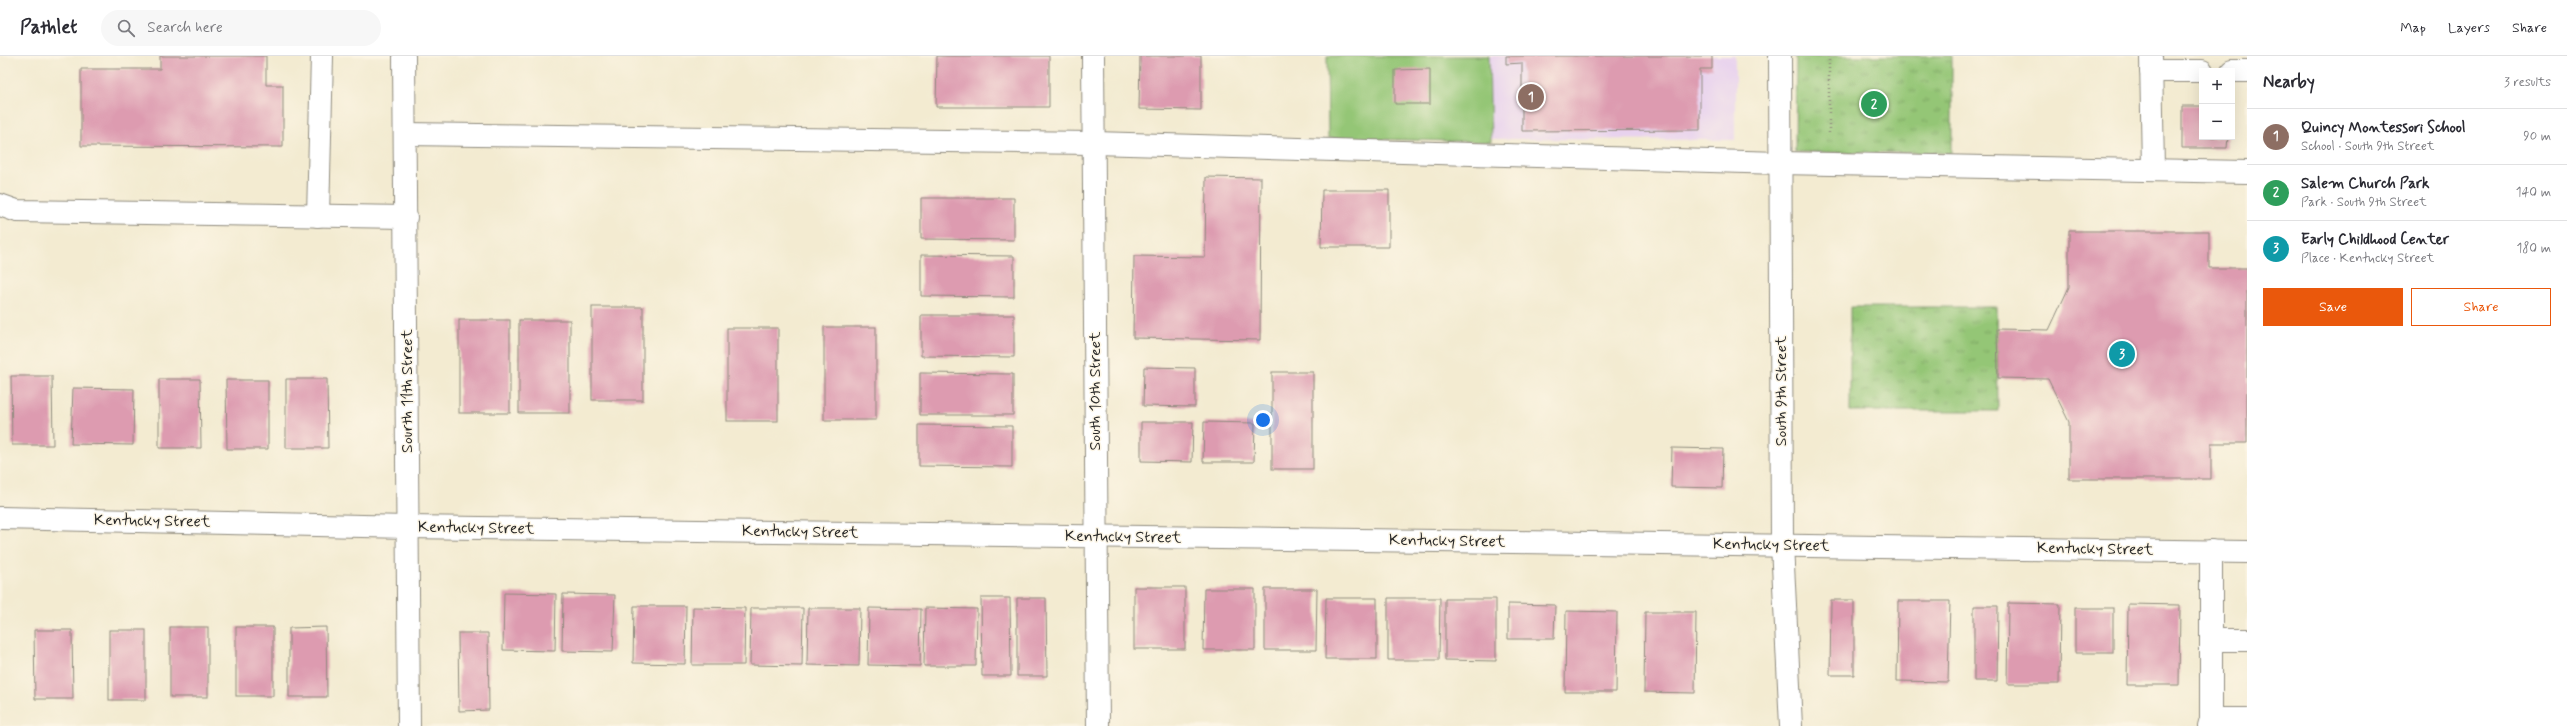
<!DOCTYPE html>
<meta charset="utf-8">
<style>
:root{--surface:#fff;--page:#f7f7f7;--text:#2b2b33;--muted:#7c7c81;--line:#e1e1e2;--accent:#ea580c}
body{margin:0;font-family:Mynerve,sans-serif;background:var(--page);color:var(--text)}
.controls{position:absolute;right:12px;top:12px;display:grid;overflow:hidden;border-radius:0px;box-shadow:0 4px 16px #0002}
.controls button{width:36px;height:36px;display:grid;place-items:center;padding:0;border:0;border-bottom:1px solid var(--line);background:var(--surface);color:var(--text);font:20px sans-serif}
.you{position:absolute;left:1263px;top:364px;width:14px;height:14px;margin:-10px;border:3px solid #fff;border-radius:50%;background:#1a73e8;box-shadow:0 0 0 6px #1a73e833}
.badge{display:grid;place-items:center;width:26px;height:26px;border-radius:50%;background:var(--accent);color:#fff;font-size:13px;font-weight:700}
.pin{position:absolute;translate:-50% -50%;border:2px solid #fff;box-shadow:0 1px 4px #0006}
.list{margin:0;padding:0;list-style:none}
h2{display:flex;justify-content:space-between;align-items:center;height:52px;margin:0;padding:0 16px;font-size:17px}
h2 small{font-size:13px;font-weight:400;color:var(--muted)}
.list li{display:grid;grid-template-columns:26px 1fr auto;gap:12px;align-items:center;box-sizing:border-box;height:56px;padding:0 16px;border-top:1px solid var(--line)}
.list b{display:block;font-size:15px;white-space:nowrap}
.list p{margin:0;font-size:13px;white-space:nowrap;color:var(--muted)}
.list em{font-size:13px;font-style:normal;color:var(--muted)}
.actions{display:flex;gap:8px;padding:12px 16px}
.actions a{flex:1;padding:9px 0;border:1px solid var(--accent);border-radius:0px;text-align:center;font-size:14px;color:var(--accent)}
.actions .main{background:var(--accent);color:#fff}
.icon{flex:none;width:22px;height:22px;fill:none;stroke:currentColor;stroke-width:2;stroke-linecap:round;stroke-linejoin:round}
.map{position:relative;flex:none;width:2247px;height:670px;overflow:hidden}
header{display:flex;align-items:center;gap:24px;box-sizing:border-box;height:56px;padding:0 20px;background:var(--surface);border-bottom:1px solid var(--line)}
header strong{font-size:19px}
nav{display:flex;gap:22px;margin-inline-start:auto;font-size:14px}
.search{width:280px;height:36px;background:var(--page);display:flex;align-items:center;gap:10px;box-sizing:border-box;padding:0 14px;border-radius:22px;color:var(--muted);font-size:15px}
main{display:flex}
aside{flex:1;background:var(--surface)}
.map>svg:first-child{display:block}
.built{fill:#e8d2ee}
.grass{fill:#94c676;stroke:#607850}
.park{fill:url(#park-tufts);stroke:#607850}
.building{fill:#dd9bb0}
.lines{fill:none;stroke-linecap:round;stroke-linejoin:round}
.minor-casing{stroke:#8f8b7e;stroke-width:24}
.path{stroke:#8f8b7e;stroke-width:2.5;stroke-dasharray:1 3;stroke-linecap:butt}
.minor{stroke:#fff;stroke-width:22}
.labels{text-anchor:middle;dominant-baseline:central;stroke-width:3;stroke-linejoin:round;paint-order:stroke}
.street-label{font-size:16px;fill:#2b2b2b;stroke:#fcf5e5}
</style>
<header>
<strong>Pathlet</strong>
<div class="search"><svg class="icon" aria-label="search" viewBox="0 0 24 24"><circle cx="10" cy="10" r="6"/><path d="M15 15l6 6"/></svg>Search here</div>
<nav><a>Map</a><a>Layers</a><a>Share</a></nav>
</header>
<main>
<div class="map">
<svg width="2247" height="670" viewBox="0 0 2247 670">
<defs>
<pattern id="park-tufts" width="24" height="20" patternUnits="userSpaceOnUse"><rect width="24" height="20" fill="#94c676"/><path d="M3 7l-1-3M5 7V3M7 7l1-3M15 17l-1-3M17 17v-4M19 17l1-3" fill="none" stroke="#79a161"/></pattern>
</defs>
<rect width="100%" height="100%" fill="#fcf5e5"/>
<filter id="ink" filterUnits="userSpaceOnUse"><feTurbulence type="fractalNoise" baseFrequency=".025" numOctaves="2"/><feDisplacementMap in="SourceGraphic" scale="8" xChannelSelector="R" yChannelSelector="G"/><feConvolveMatrix kernelMatrix="1 2 1 2 8 2 1 2 1" color-interpolation-filters="sRGB"/></filter>
<filter id="wash" filterUnits="userSpaceOnUse"><feTurbulence type="fractalNoise" baseFrequency=".012" numOctaves="4" result="noise"/><feDisplacementMap in="SourceGraphic" scale="16" xChannelSelector="R" yChannelSelector="G"/><feGaussianBlur stdDeviation="0.9" result="paint"/><feColorMatrix in="noise" values="0 0 0 0 0 0 0 0 0 0 0 0 0 0 0 0 0 1.4 0 .05"/><feComposite in="paint" operator="in"/></filter>
<g filter="url(#wash)">
<rect width="100%" height="100%" fill="#f3ebd1"/>
<polygon class="built" points="1327,0 1735,0 1735,84 1328,82"/>
<polygon class="grass" points="1327,0 1489,0 1491,86 1328,82"/>
<g class="park">
<polygon points="1796,0 1952,0 1952,97 1795,96"/>
<polygon points="1850,251 1997,251 1998,355 1850,355"/>
</g>
<g id="blocks">
<g class="building">
<polygon points="160,0 266,0 266,29 283,29 283,91 81,90 81,13 160,13"/>
<polygon points="937,0 1049,0 1049,51 936,51"/>
<polygon points="1140,0 1201,0 1201,54 1139,53"/>
<polygon points="1506,0 1712,0 1712,13 1700,13 1700,74 1522,75 1522,7 1506,8"/>
<polygon points="1430,13 1430,48 1395,48 1395,14"/>
<polygon points="2182,50 2202,50 2202,81 2228,81 2227,92 2182,92"/>
<polygon points="1206,121 1261,122 1260,284 1133,282 1134,200 1205,201"/>
<polygon points="1322,134 1389,134 1389,191 1321,191"/>
<polygon points="921,142 1014,142 1014,184 921,183"/>
<polygon points="2069,175 2209,175 2209,212 2247,212 2247,387 2211,387 2211,423 2069,423 2069,366 2048,323 1998,322 1997,273 2049,274 2069,231"/>
<polygon points="921,199 1014,200 1014,241 921,240"/>
<rect x="592" y="251" width="51" height="93"/>
<polygon points="921,259 1014,259 1014,301 921,300"/>
<rect x="459" y="264" width="51" height="93"/>
<rect x="519" y="264" width="51" height="93"/>
<rect x="824" y="271" width="52" height="93"/>
<rect x="727" y="272" width="51" height="93"/>
<polygon points="1144,311 1195,312 1195,351 1143,350"/>
<rect x="1272" y="316" width="41" height="97"/>
<polygon points="920,317 1013,318 1013,359 920,359"/>
<polygon points="11,320 52,320 53,389 12,389"/>
<polygon points="159,323 200,323 201,392 159,392"/>
<polygon points="286,323 327,323 328,392 286,392"/>
<polygon points="226,324 268,324 268,393 227,393"/>
<polygon points="73,332 134,333 133,389 71,388"/>
<polygon points="1141,366 1193,366 1192,406 1141,405"/>
<polygon points="1204,366 1255,367 1254,406 1203,406"/>
<polygon points="919,369 1012,370 1012,411 919,410"/>
<polygon points="1672,392 1723,393 1722,432 1671,431"/>
<rect x="1134" y="531" width="51" height="62"/>
<polygon points="1204,533 1255,533 1255,594 1203,594"/>
<polygon points="1265,533 1317,533 1316,594 1265,594"/>
<polygon points="504,537 556,538 555,595 503,594"/>
<polygon points="563,538 615,539 613,596 562,595"/>
<polygon points="981,542 1010,542 1011,620 982,620"/>
<polygon points="1017,542 1046,542 1047,620 1017,620"/>
<polygon points="1326,542 1377,542 1377,603 1325,603"/>
<polygon points="1388,542 1440,542 1439,604 1388,604"/>
<polygon points="1445,543 1496,543 1496,605 1445,604"/>
<polygon points="1831,544 1854,544 1854,619 1830,619"/>
<polygon points="1898,545 1950,545 1948,626 1897,625"/>
<polygon points="2008,547 2060,548 2059,628 2007,628"/>
<polygon points="1508,548 1555,549 1554,583 1508,583"/>
<polygon points="2128,548 2180,549 2179,629 2127,629"/>
<polygon points="634,550 686,550 685,608 633,607"/>
<polygon points="1974,550 1998,550 1997,625 1974,625"/>
<polygon points="693,551 745,552 744,609 692,609"/>
<polygon points="751,552 803,552 802,610 750,609"/>
<polygon points="808,552 860,552 859,610 807,609"/>
<polygon points="869,552 921,553 920,610 868,609"/>
<polygon points="925,552 977,553 976,610 924,610"/>
<rect x="2075" y="552" width="38" height="45"/>
<polygon points="1566,555 1617,556 1616,636 1565,636"/>
<polygon points="1645,556 1696,556 1695,637 1644,636"/>
<rect x="170" y="571" width="38" height="70"/>
<rect x="236" y="571" width="37" height="69"/>
<polygon points="326,571 327,641 289,641 289,572"/>
<polygon points="34,574 72,574 73,643 35,643"/>
<rect x="109" y="574" width="37" height="70"/>
<polygon points="458,577 488,577 489,654 459,655"/>
</g>
</g>
</g>
<g filter="url(#ink)">
<use href="#blocks" fill-opacity="0" stroke="#8f8b7e" stroke-width="1"/>
<g class="lines">
<g class="minor-casing">
<g id="minor">
<polyline points="404,0 409,670"/>
<polyline points="1093,0 1098,670"/>
<polyline points="1780,0 1782,489 1791,670"/>
<polyline points="2151,0 2153,114"/>
<polyline points="2151,15 2202,15"/>
<polyline points="2232,15 2247,15"/>
<polyline points="405,78 1094,87 1780,107 2247,116"/>
<polyline points="0,149 17,155 406,161"/>
<polyline points="318,160 322,0"/>
<polyline points="0,462 408,471 2247,496"/>
<polyline points="2211,495 2211,663"/>
<polyline points="2211,584 2247,584"/>
<polyline points="2209,670 2211,663 2247,663"/>
</g>
</g>
<polyline class="path" points="1829,0 1829,79"/>
<use href="#minor" class="minor"/>
</g>
</g>
<g class="labels">
<g class="street-label">
<text transform="translate(407 335) rotate(-90)">Sourth 11th Street</text>
<text transform="translate(1095 335) rotate(-90)">South 10th Street</text>
<text transform="translate(1781 335) rotate(-90)">South 9th Street</text>
<text transform="translate(152 465) rotate(1)">Kentucky Street</text>
<text transform="translate(476 472) rotate(1)">Kentucky Street</text>
<text transform="translate(800 476) rotate(1)">Kentucky Street</text>
<text transform="translate(1123 481) rotate(1)">Kentucky Street</text>
<text transform="translate(1447 485) rotate(1)">Kentucky Street</text>
<text transform="translate(1771 489) rotate(1)">Kentucky Street</text>
<text transform="translate(2095 493) rotate(1)">Kentucky Street</text>
</g>
</g>
</svg>
<div class="controls">
<button>+</button>
<button>−</button>
</div>
<div class="you"></div>
<div class="pin badge" style="left:1531px;top:41px;background:#8d6e63">1</div>
<div class="pin badge" style="left:1874px;top:48px;background:#2e9e5b">2</div>
<div class="pin badge" style="left:2122px;top:298px;background:#0f9aa8">3</div>
</div>
<aside>
<h2>Nearby<small>3 results</small></h2>
<ul class="list">
<li><span class="badge" style="background:#8d6e63">1</span><div><b>Quincy Montessori School</b><p>School · South 9th Street</p></div><em>90 m</em></li>
<li><span class="badge" style="background:#2e9e5b">2</span><div><b>Salem Church Park</b><p>Park · South 9th Street</p></div><em>140 m</em></li>
<li><span class="badge" style="background:#0f9aa8">3</span><div><b>Early Childhood Center</b><p>Place · Kentucky Street</p></div><em>180 m</em></li>
</ul>
<div class="actions"><a class="main">Save</a><a>Share</a></div>
</aside>
</main>
